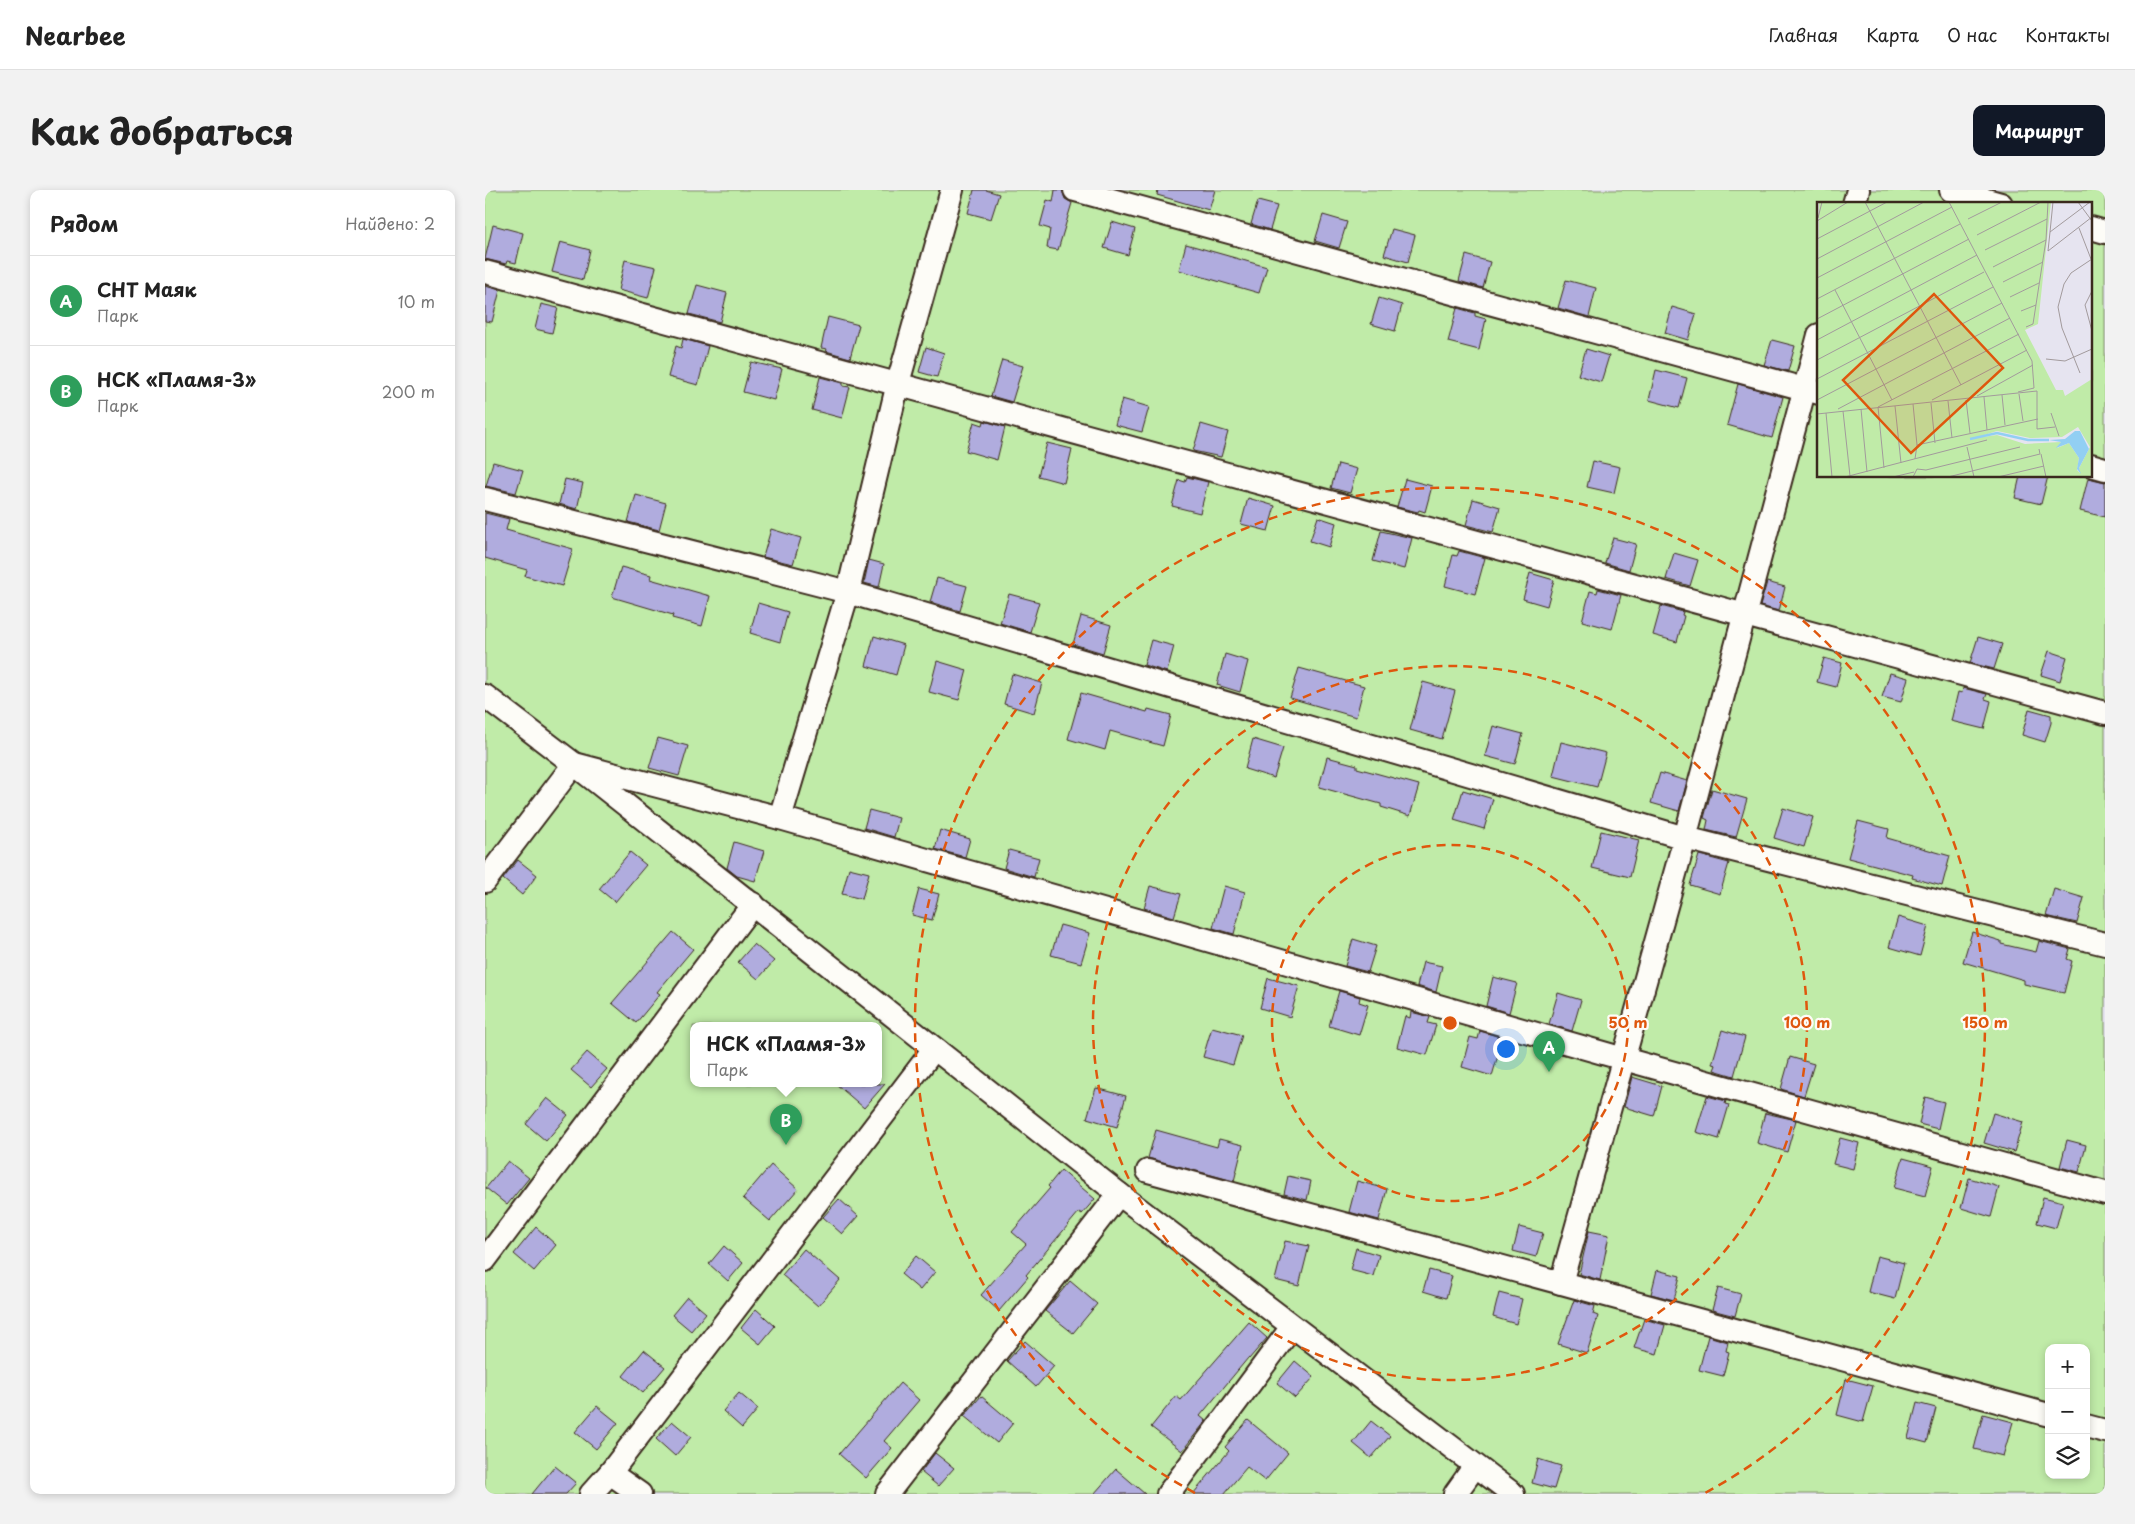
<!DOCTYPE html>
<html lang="ru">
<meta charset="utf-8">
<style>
:root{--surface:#fff;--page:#f2f2f2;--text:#222;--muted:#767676;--line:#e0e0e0;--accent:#111827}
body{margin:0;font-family:"Playpen Sans",sans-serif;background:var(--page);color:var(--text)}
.controls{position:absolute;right:15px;bottom:15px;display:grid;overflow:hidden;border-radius:10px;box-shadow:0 2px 8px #0003}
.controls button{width:45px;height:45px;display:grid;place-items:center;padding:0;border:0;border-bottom:1px solid var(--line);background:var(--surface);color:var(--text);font:25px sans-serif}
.you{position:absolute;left:1020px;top:858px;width:18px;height:18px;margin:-12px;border:4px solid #fff;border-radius:50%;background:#1a73e8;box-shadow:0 0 0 8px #1a73e833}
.badge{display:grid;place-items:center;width:32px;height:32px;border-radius:50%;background:var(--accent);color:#fff;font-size:16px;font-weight:700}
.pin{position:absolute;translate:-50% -41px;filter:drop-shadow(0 1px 2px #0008)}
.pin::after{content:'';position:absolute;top:26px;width:18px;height:15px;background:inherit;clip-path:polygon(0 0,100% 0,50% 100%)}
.popup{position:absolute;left:205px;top:832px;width:192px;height:65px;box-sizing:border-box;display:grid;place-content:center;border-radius:10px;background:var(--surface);filter:drop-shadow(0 1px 4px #0005);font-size:16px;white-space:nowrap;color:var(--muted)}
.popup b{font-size:19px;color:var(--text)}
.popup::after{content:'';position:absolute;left:50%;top:100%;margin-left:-10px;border:10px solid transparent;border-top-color:var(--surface)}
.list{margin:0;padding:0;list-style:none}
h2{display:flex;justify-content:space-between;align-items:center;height:65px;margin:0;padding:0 20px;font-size:21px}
h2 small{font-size:16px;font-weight:400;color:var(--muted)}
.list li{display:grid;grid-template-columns:32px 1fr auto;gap:15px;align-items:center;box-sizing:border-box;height:90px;padding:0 20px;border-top:1px solid var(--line)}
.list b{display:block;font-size:19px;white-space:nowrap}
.list p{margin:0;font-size:16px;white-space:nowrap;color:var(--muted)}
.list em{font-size:16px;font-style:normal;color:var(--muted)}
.icon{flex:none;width:28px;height:28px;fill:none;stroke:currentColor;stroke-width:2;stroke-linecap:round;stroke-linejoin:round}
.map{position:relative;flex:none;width:1620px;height:1304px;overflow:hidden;border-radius:10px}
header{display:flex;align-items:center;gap:30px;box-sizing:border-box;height:70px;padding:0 25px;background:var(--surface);border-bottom:1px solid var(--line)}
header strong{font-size:24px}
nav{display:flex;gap:28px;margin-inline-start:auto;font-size:18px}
.intro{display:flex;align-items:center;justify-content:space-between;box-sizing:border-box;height:120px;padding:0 30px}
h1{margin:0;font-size:35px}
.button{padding:12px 22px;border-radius:10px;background:var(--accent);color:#fff;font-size:18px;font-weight:700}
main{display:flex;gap:30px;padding:0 30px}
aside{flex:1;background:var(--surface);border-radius:10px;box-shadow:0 2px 8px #0003}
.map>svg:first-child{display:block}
.green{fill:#c0eba8;stroke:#7e8a63;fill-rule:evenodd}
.building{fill:#b0acde;stroke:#3b2a1e}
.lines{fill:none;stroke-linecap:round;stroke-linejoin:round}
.minor-casing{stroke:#3b2a1e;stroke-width:26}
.minor{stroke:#fdfcf7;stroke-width:22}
.ring{fill:none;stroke:#df570d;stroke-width:2.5;stroke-dasharray:9 6}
.inset-river{fill:none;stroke:#92cff3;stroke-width:2.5}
.inset-road{fill:none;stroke:#a29a9c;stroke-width:1}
.view{fill:#df570d;fill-opacity:0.15;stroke:#df570d;stroke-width:2.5}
.inset-edge{fill:none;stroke:#3b2a1e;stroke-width:2.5}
.centre{fill:#df570d;stroke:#fdfcf7;stroke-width:2.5}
.ring-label{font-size:15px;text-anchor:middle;font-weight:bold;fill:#df570d;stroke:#fdfcf7;stroke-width:4.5;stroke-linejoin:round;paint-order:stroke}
</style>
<header>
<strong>Nearbee</strong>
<nav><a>Главная</a><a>Карта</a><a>О нас</a><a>Контакты</a></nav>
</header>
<div class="intro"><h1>Как добраться</h1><a class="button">Маршрут</a></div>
<main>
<aside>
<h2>Рядом<small>Найдено: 2</small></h2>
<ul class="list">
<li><span class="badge" style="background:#2e9e5b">A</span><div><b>СНТ Маяк</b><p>Парк</p></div><em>10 m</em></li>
<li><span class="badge" style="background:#2e9e5b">B</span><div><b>НСК «Пламя-3»</b><p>Парк</p></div><em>200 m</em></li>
</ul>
</aside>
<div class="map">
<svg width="1620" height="1304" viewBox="0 0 1620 1304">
<rect width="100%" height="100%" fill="#e6e4f0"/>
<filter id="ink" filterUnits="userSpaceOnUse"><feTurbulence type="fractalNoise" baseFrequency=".02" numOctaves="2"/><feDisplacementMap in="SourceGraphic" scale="10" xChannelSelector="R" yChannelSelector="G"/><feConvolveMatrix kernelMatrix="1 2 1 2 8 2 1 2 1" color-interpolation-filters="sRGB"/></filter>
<g filter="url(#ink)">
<path class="green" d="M0,0H1620V1304H0ZM1334,14H1606V286H1334ZM208,836H394V894H208ZM1564,1158H1601V1285H1564Z"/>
<g class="building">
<polygon points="489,0 501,0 514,4 506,29 483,23"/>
<polygon points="570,0 577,0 580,9 587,13 573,60 562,58 565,39 555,36 562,10 568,12"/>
<polygon points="673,0 730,0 724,20 672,5"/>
<polygon points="773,11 792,16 785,40 766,34"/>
<polygon points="838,25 862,32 854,58 830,51"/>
<polygon points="627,32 650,39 643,65 619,58"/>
<polygon points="8,35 38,43 31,73 22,71 21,74 0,69"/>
<polygon points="907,39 930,45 923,72 899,65"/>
<polygon points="75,52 105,60 98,90 67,82"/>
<polygon points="701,54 782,77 774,103 694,80"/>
<polygon points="981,65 1005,72 998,98 974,91"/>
<polygon points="140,70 171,77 163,108 133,100"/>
<polygon points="1081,90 1111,98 1104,127 1073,118"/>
<polygon points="212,95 242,103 235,132 204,124"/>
<polygon points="0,96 15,100 7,132 0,131"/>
<polygon points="894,108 917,115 910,141 886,134"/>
<polygon points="56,114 73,118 67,143 50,139"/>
<polygon points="1187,117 1211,124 1203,150 1180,143"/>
<polygon points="972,118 990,123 990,126 1001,129 994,160 963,152"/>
<polygon points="343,127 374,135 365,168 341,161 342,159 336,158"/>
<polygon points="198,149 223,156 213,195 183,187 191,156 196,158"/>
<polygon points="1287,150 1310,156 1303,181 1279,175"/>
<polygon points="441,157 459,163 452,187 434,182"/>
<polygon points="1101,159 1124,166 1116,192 1093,185"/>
<polygon points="517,170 538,176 527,212 506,206"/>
<polygon points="266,172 297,179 289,210 258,202"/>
<polygon points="1171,180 1202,188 1194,218 1164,210"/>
<polygon points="335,187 358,193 358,196 365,197 357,228 327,220"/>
<polygon points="1253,194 1298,207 1287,248 1242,235"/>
<polygon points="637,209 664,217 657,242 630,235"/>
<polygon points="499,231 520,237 512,270 481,261 489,232 498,235"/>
<polygon points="716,234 743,242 736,267 708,261"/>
<polygon points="562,253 587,259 579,293 553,286"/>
<polygon points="1108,271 1135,277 1129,303 1102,297"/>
<polygon points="8,272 38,280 31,303 1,296"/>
<polygon points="853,274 872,279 865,303 846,298"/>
<polygon points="1535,286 1563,286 1556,314 1530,308"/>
<polygon points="702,287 723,292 715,323 687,316 694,290 700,292"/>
<polygon points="1603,288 1620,292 1620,327 1595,321"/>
<polygon points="80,289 98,293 92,319 74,314"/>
<polygon points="920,289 947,296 940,322 934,320 933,322 912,317"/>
<polygon points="151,305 181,313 174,340 143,332"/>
<polygon points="763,308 790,316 783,341 756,334"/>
<polygon points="988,309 1015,317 1008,342 981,335"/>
<polygon points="0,323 24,329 21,340 88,359 77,396 40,386 42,380 0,368"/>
<polygon points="833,327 851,333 844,357 825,351"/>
<polygon points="286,339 316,348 308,374 278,367"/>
<polygon points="896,341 927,348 919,379 888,371"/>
<polygon points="1128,348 1151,354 1144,380 1120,373"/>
<polygon points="974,361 1000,368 990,404 960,396 968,365 972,366"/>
<polygon points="1189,363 1213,370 1205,396 1181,389"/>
<polygon points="384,370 399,374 394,397 379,393"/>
<polygon points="136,377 166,385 165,389 225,406 217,436 187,428 188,425 127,407"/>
<polygon points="1045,383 1069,390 1062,416 1038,409"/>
<polygon points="452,388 482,396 475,421 445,412"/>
<polygon points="1282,392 1300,397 1294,421 1275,416"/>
<polygon points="1113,399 1136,405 1127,439 1097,431 1105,401 1112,403"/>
<polygon points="524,404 554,412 545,442 515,433"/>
<polygon points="273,413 303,422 295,452 265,443"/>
<polygon points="1176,416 1198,422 1197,425 1199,426 1192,452 1168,445"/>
<polygon points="596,426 626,435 618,463 588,454"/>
<polygon points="389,446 419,455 411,485 381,476"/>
<polygon points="1493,447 1517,454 1509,479 1485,473"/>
<polygon points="666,450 689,456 682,482 659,475"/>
<polygon points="1564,461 1582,467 1575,491 1556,485"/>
<polygon points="740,464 763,471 755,502 732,495"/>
<polygon points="1339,468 1357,473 1351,497 1332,492"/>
<polygon points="452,471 482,480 474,510 444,502"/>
<polygon points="814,478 879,496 871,527 805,508"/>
<polygon points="1405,483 1423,488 1416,512 1397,507"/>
<polygon points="527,484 557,493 549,523 519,514"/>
<polygon points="938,492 970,501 957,549 925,540"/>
<polygon points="1478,498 1502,504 1500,509 1506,511 1499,539 1466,531 1473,502 1477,503"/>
<polygon points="596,503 662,522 663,519 686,525 678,556 625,541 620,560 583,549"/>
<polygon points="1544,519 1566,525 1566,533 1560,552 1537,545"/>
<polygon points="1008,536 1038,544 1030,574 1000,566"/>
<polygon points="173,548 203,556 194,586 164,578"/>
<polygon points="768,549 798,558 789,588 760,579"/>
<polygon points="1076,552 1121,563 1112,597 1068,586"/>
<polygon points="842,567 872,575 872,578 934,595 925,626 896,617 896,614 834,597"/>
<polygon points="1175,583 1202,591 1194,621 1166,613"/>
<polygon points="1227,599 1262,609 1251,647 1221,640 1223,630 1219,628"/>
<polygon points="978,600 1008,609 999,639 969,630"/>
<polygon points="1298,618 1328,627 1319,657 1289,648"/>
<polygon points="384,620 414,628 409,647 379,638"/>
<polygon points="1373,631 1404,639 1402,648 1465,666 1457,696 1427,688 1428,685 1363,668"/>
<polygon points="455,640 485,649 480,667 450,659"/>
<polygon points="1116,641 1154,650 1145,687 1107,678"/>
<polygon points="249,652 279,661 270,691 252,686 242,678"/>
<polygon points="524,660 554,668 549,687 519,678"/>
<polygon points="145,662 161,675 130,712 114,699"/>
<polygon points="1214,665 1244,673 1235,704 1205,695"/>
<polygon points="33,670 52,685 37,705 18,689"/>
<polygon points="364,678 384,683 377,709 357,704"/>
<polygon points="665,696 696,704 689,727 659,718"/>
<polygon points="739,696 760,702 749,744 728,738"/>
<polygon points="434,699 454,704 447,730 427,725"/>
<polygon points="1569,699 1599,708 1592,733 1561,726"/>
<polygon points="1413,727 1443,736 1435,766 1404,757"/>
<polygon points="575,735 605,743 596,773 566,765"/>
<polygon points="188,742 208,759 172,802 175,804 151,833 127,813"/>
<polygon points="1487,742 1516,751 1516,754 1551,762 1554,751 1585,759 1582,769 1587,771 1579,803 1539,794 1539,790 1478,772"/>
<polygon points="868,749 891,756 883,782 860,776"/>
<polygon points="269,754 289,771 273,789 253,772"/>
<polygon points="938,772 957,776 951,802 932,796"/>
<polygon points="1008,787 1032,793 1024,823 1001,816"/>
<polygon points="783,788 814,796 805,827 775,818"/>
<polygon points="854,801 875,807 874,812 883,815 874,845 844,836"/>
<polygon points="1073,803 1096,810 1087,841 1064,834"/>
<polygon points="926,822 945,827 943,833 951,835 942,865 912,857 920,826 925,828"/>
<polygon points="727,837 757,845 748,875 718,867"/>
<polygon points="1237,840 1260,847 1249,886 1229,880 1231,875 1227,874"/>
<polygon points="995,841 1018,848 1007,886 977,877 985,847 993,849"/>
<polygon points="102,862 122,879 106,897 86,880"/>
<polygon points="1305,867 1329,874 1319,906 1296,899"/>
<polygon points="1147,887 1177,896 1169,926 1139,917"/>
<polygon points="351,894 400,894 379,918"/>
<polygon points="611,898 641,906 632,937 602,928"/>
<polygon points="1222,906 1241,911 1240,914 1244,915 1234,949 1211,942"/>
<polygon points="1440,907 1459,912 1453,939 1434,934"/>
<polygon points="62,908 83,925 61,951 41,934"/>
<polygon points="1280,923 1311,930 1302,962 1272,953"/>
<polygon points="1508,923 1538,932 1529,962 1499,953"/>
<polygon points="671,940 732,957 734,949 758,955 749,991 663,968"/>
<polygon points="1355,948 1374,953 1368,979 1348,974"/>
<polygon points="1582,950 1601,955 1594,982 1575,977"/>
<polygon points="1418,968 1448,976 1440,1006 1409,998"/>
<polygon points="23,971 44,988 22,1015 1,998"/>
<polygon points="286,975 313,999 285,1031 258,1008"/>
<polygon points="576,980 610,1009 597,1024 594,1022 541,1085 543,1087 514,1121 496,1105 541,1054 527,1042 565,998 563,996"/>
<polygon points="803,986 826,991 822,1010 799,1004"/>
<polygon points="1484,988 1514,997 1506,1027 1476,1018"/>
<polygon points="872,991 902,999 894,1030 864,1022"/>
<polygon points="1558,1007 1578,1012 1571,1038 1552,1033"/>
<polygon points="354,1009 373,1026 357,1044 338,1027"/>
<polygon points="51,1037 71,1055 49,1081 29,1064"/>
<polygon points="1034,1037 1058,1043 1051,1067 1028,1061"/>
<polygon points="1104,1041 1124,1045 1115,1090 1094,1084"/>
<polygon points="800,1051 824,1056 814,1096 790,1090"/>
<polygon points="239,1056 258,1073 243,1091 224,1074"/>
<polygon points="871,1058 894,1065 888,1086 865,1080"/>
<polygon points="319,1059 355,1090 333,1116 297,1085"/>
<polygon points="431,1066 450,1082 435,1100 416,1084"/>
<polygon points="1392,1066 1419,1073 1410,1109 1383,1102"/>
<polygon points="944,1080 967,1086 961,1108 938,1101"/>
<polygon points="1172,1080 1195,1086 1189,1110 1166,1104"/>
<polygon points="585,1091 612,1114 588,1143 560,1121"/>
<polygon points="1233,1098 1256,1104 1250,1126 1227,1120"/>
<polygon points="1014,1103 1037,1109 1031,1134 1008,1127"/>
<polygon points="202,1107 221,1123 206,1141 187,1125"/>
<polygon points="1089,1110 1110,1116 1108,1124 1113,1126 1102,1163 1073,1154"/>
<polygon points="271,1119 290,1136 275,1154 256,1138"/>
<polygon points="1159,1129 1180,1135 1172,1164 1149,1158"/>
<polygon points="764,1132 782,1148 764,1169 763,1168 715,1226 721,1231 697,1261 666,1237 691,1206 696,1210"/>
<polygon points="1223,1146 1243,1152 1241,1161 1244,1162 1238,1186 1214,1180"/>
<polygon points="540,1151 569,1176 551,1197 522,1171"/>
<polygon points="159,1160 180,1177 158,1203 138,1186"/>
<polygon points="810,1171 829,1187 810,1208 792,1193"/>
<polygon points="1361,1189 1388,1196 1378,1232 1352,1225"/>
<polygon points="415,1193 434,1210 399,1251 407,1258 381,1288 354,1264"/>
<polygon points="254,1203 273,1219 257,1238 238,1221"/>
<polygon points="496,1206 528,1233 512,1253 479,1226"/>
<polygon points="1432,1213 1451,1218 1442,1253 1423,1248"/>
<polygon points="112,1216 133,1233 111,1259 90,1242"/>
<polygon points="1498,1224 1528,1232 1518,1266 1489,1259"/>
<polygon points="763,1230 803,1263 780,1291 762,1277 739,1304 708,1304 744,1261 740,1257"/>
<polygon points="187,1231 206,1247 190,1266 171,1249"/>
<polygon points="886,1231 905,1246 886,1268 868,1253"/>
<polygon points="450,1263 469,1278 453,1296 436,1282"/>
<polygon points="1053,1269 1076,1276 1069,1299 1047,1293"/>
<polygon points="70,1276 91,1293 81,1304 47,1304"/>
<polygon points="631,1279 660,1304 609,1304"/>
</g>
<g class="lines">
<g class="minor-casing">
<g id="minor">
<polyline points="590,0 1334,203"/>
<polyline points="1466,0 1516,14"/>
<polyline points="1369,14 1373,0"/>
<polyline points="1606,38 1620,42"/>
<polyline points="0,82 1620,523"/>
<polyline points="1606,275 1620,279"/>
<polyline points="0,309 363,402 1200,648 1620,754"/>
<polyline points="0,506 89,574 634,1004 1028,1304"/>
<polyline points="295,628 363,402 413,193 467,0"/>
<polyline points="0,691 89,574 295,628 1139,869 1620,1003"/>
<polyline points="663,981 1564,1225"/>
<polyline points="0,1070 268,714"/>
<polyline points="1076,1093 1200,648 1334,145"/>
<polyline points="1601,1236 1620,1241"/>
<polyline points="125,1283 155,1304"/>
<polyline points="106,1304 125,1283 449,859"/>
<polyline points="402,1304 634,1004"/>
<polyline points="683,1304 807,1137"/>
<polyline points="970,1304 990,1276"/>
</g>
</g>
<use href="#minor" class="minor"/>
</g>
</g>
<g class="ring">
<circle cx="965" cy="833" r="178"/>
<circle cx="965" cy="833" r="357"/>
<path d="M710 1303A535 535 0 1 1 1220 1303"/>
</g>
<g transform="translate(1332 12)">
<rect width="275" height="275" fill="#e6e4f0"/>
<path d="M2,0H234L221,122L208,128L239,188H246L248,194L275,177V275H0ZM261,225L273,245L262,266L263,271L260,268L262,256L252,241L240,246L244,240L208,242L180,233L158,236L180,229L213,236L245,235Z" fill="#c0eba8" fill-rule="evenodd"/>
<path d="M258,229H263L272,247L262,266L264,272L260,267L262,256L252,241L239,246L244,240L232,238L248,237Z" fill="#92cff3"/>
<path class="inset-river" d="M153,237L180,231L211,238H232"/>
<path class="inset-road" d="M48,0L144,183M132,0L215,159L217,186L201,190M236,0L233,30L273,0M261,0L275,19M1,16L5,0M151,17L185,0M0,19L31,0M262,26L274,57M233,30L231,49L275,15M160,33L224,0M0,37L70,0M168,48L230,17M0,57L107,0M176,65L229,38M0,76L135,5M186,80L226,60M18,88L75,198M275,89L268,103L275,129M193,95L222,81M0,97L143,22M204,109L219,103M0,117L152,37M209,125L216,122L229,38L231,0M0,138L160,53M229,157L248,159L275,147M0,158L167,70M263,171L245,126L241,105L247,82L254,71L275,57M0,177L176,85M202,192L206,219M185,193L188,223M160,194L216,163M167,195L170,228M0,198L185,101M115,198L210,148M149,198L153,231M131,199L135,236M114,201L118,241M96,202L100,243L98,257M78,204L84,261M21,207L193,116M44,207L50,270M26,209L33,274M9,211L15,275M234,211L242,234M0,212L220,189V227L238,225M100,243L221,217M150,245L157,275M224,252L229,275M67,266L61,205L202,132M28,275L170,238M76,275L97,270M96,275L100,267L109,268L203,245M131,275L223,252L222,247M181,275L227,264"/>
<path class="view" d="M117,92L186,166L94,251L26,178Z"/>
<rect width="275" height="275" class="inset-edge"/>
</g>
<circle cx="965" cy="833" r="8" class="centre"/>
<g class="ring-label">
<text x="1143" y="838">50 m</text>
<text x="1322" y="838">100 m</text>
<text x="1500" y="838">150 m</text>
</g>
</svg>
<div class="controls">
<button>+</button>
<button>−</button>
<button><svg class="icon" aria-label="layers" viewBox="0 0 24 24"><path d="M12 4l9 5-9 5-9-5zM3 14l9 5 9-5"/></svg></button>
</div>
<div class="you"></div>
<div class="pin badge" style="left:1064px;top:882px;background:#2e9e5b">A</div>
<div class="pin badge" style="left:301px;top:955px;background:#2e9e5b">B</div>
<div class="popup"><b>НСК «Пламя-3»</b>Парк</div>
</div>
</main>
